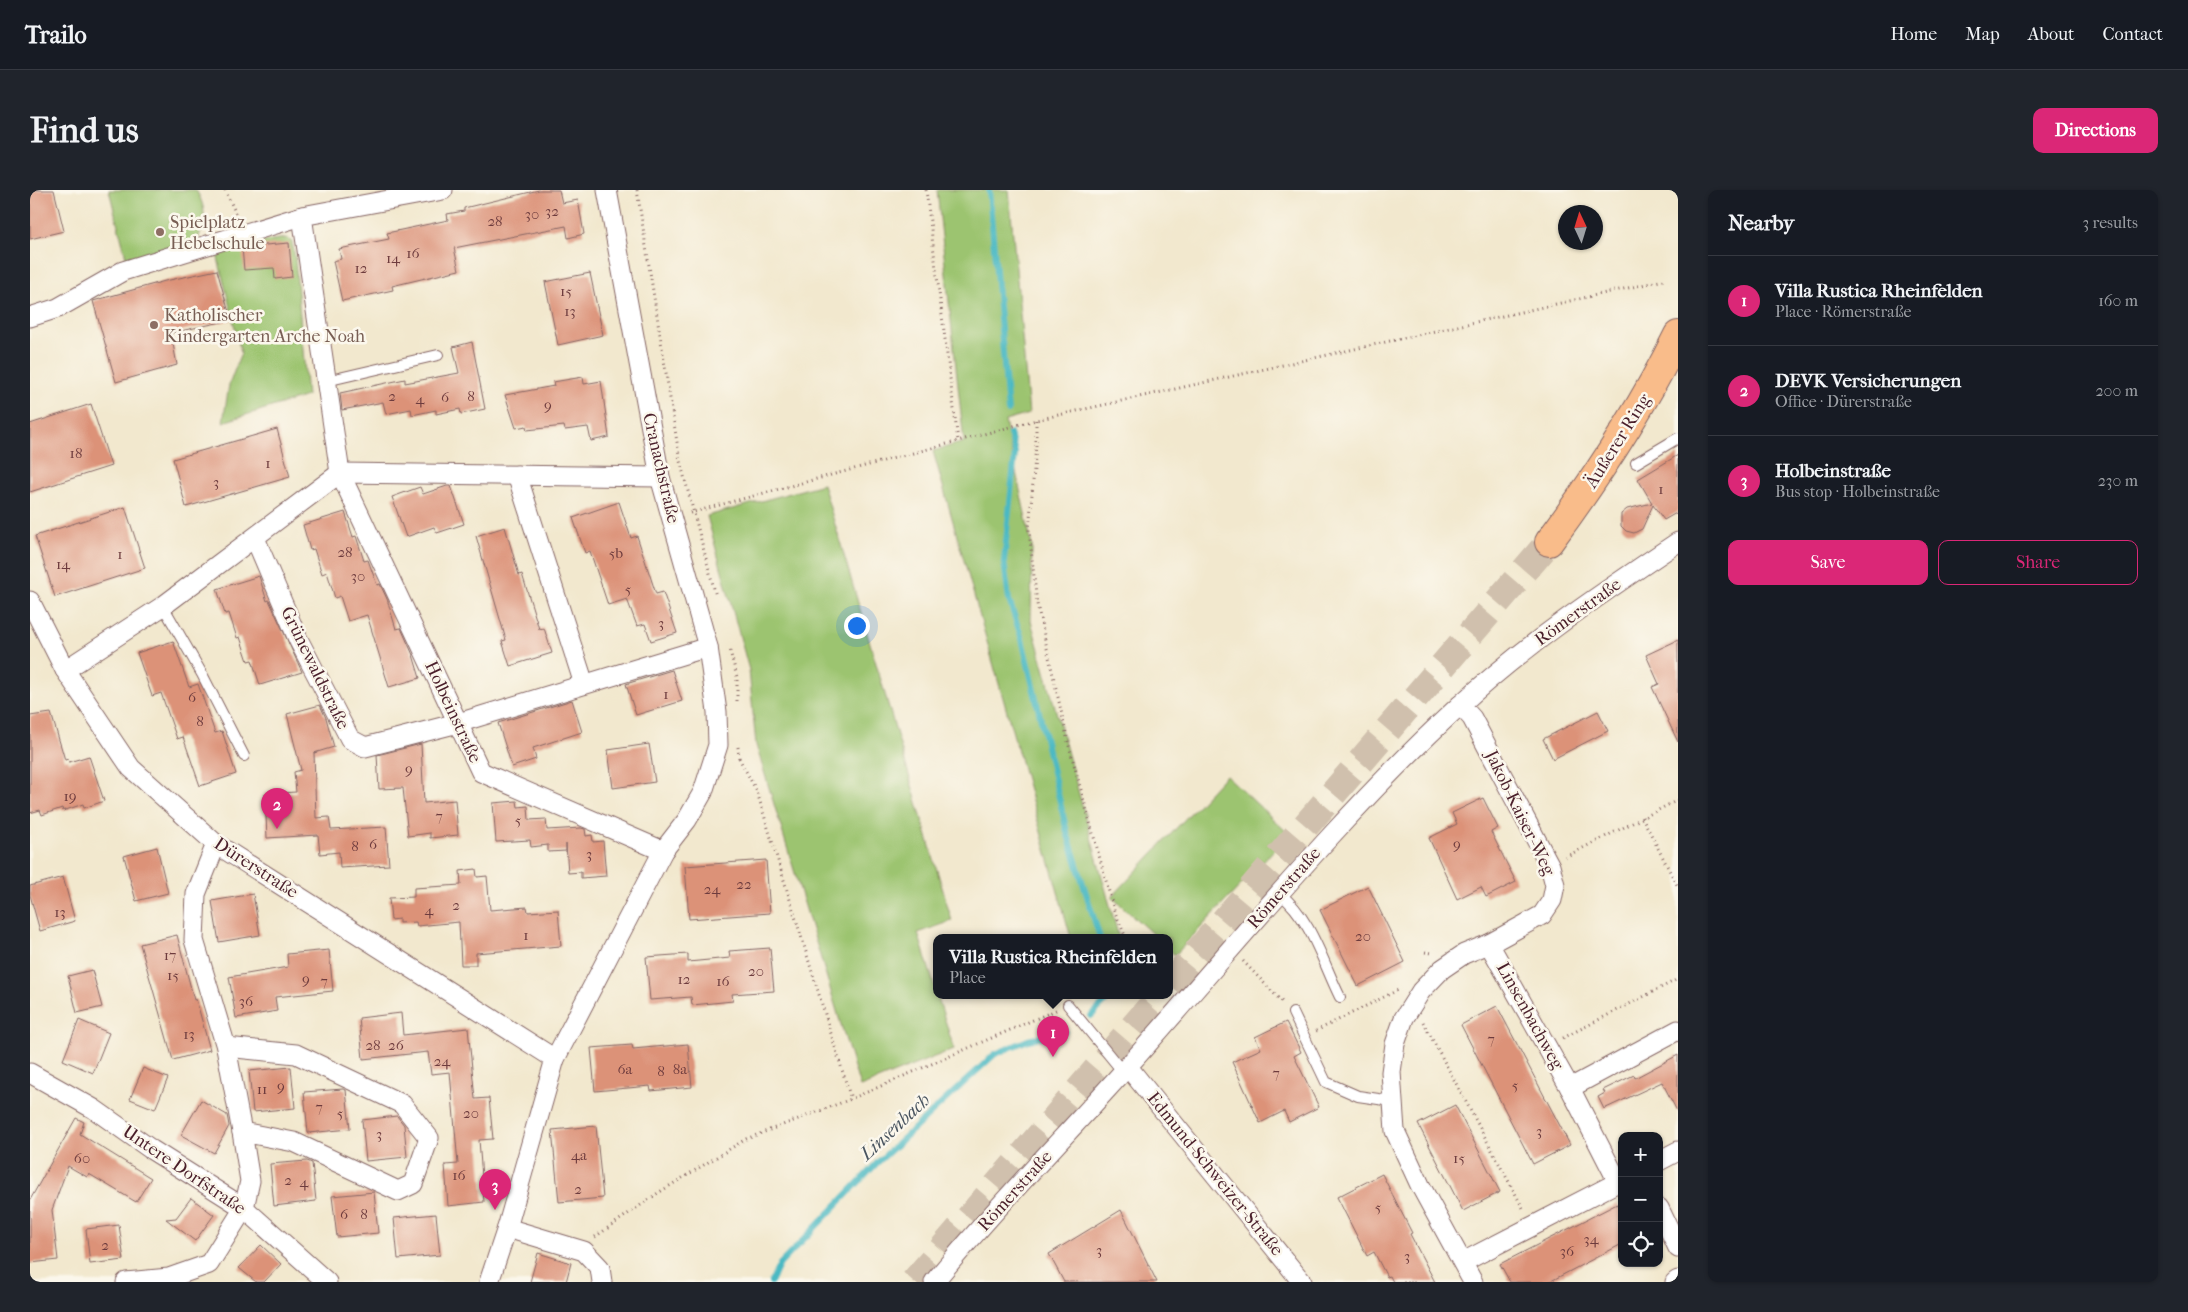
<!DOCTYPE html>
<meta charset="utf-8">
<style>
:root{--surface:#171b24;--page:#20242c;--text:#f1f3f6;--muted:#9ea1a6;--line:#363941;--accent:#db2777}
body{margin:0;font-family:"IM FELL French Canon",serif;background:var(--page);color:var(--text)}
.controls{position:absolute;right:15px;bottom:15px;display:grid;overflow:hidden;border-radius:10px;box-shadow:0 1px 4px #0004}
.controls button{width:45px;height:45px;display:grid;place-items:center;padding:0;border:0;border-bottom:1px solid var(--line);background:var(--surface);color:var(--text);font:25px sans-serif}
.compass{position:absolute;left:1528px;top:15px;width:45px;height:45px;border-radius:50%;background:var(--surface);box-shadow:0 1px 4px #0004;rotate:356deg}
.you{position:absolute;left:826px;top:435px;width:18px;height:18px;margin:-12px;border:4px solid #fff;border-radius:50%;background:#1a73e8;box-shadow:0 0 0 8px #1a73e833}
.badge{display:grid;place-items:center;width:32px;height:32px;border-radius:50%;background:var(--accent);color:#fff;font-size:16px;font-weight:700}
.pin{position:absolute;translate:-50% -41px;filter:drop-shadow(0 1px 2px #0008)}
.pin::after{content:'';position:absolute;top:26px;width:18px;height:15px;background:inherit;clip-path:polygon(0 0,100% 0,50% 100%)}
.popup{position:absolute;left:903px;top:744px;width:240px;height:65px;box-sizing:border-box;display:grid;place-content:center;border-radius:10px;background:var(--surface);filter:drop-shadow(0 1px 4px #0005);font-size:16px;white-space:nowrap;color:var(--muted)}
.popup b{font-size:19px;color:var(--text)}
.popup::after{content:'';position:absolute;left:50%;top:100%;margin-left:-10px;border:10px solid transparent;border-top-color:var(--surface)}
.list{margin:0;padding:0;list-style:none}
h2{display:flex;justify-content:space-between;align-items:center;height:65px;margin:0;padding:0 20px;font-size:21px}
h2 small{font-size:16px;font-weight:400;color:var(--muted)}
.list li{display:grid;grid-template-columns:32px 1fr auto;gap:15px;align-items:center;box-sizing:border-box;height:90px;padding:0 20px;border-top:1px solid var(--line)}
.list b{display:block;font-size:19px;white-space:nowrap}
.list p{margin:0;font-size:16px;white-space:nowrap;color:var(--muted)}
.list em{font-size:16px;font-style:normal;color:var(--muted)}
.actions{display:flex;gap:10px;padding:15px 20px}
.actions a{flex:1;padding:11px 0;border:1px solid var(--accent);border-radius:10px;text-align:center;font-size:18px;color:var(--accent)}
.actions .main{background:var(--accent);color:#fff}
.icon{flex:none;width:28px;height:28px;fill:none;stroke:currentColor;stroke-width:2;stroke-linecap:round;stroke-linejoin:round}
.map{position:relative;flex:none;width:1648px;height:1092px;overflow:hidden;border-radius:10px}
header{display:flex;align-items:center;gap:30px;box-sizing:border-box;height:70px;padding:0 25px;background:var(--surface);border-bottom:1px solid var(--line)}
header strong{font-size:24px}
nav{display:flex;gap:28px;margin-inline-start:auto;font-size:18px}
.intro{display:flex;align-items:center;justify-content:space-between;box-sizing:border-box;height:120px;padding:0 30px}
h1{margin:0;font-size:35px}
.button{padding:12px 22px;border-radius:10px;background:var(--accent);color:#fff;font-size:18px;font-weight:700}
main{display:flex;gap:30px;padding:0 30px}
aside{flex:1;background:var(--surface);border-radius:10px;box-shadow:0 1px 4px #0004}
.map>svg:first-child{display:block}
.green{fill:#9cc470;stroke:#73724e}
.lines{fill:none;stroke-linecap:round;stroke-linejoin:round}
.stream{stroke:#4bb9c3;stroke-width:6}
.building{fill:#dc9278}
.primary-tunnel{stroke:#d0c0ad;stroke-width:28;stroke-dasharray:28 14;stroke-linecap:butt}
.service-casing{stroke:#856564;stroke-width:12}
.minor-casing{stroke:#856564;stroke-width:21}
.primary-casing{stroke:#856564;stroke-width:30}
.path{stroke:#856564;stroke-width:3;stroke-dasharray:1 4;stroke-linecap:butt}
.service{stroke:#fff;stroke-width:10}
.minor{stroke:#fff;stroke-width:19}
.primary{stroke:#f9bc8a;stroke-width:28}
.education-dot{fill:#8d6e63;stroke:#fbf7ec;stroke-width:2}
.labels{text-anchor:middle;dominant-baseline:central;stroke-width:5;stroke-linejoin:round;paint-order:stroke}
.number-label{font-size:15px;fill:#6e3c3e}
.education-label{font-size:18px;fill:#785e54;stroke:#fbf7ec;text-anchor:start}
.street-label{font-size:18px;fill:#4a1f2b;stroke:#fbf7ec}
.water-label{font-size:19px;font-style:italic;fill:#4a5560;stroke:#fbf7ec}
</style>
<header>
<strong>Trailo</strong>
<nav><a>Home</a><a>Map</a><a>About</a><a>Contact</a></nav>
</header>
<div class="intro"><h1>Find us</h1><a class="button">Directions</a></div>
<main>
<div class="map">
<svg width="1648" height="1092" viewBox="0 0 1648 1092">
<rect width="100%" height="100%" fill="#fbf7ec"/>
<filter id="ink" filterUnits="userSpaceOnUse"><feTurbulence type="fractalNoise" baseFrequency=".02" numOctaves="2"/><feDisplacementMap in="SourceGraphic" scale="10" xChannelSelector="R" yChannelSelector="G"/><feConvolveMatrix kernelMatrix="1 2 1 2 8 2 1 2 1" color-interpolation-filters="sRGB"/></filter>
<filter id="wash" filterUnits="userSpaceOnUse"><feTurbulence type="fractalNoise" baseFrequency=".0096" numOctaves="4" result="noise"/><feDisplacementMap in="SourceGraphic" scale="20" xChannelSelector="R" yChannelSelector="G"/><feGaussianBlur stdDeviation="1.12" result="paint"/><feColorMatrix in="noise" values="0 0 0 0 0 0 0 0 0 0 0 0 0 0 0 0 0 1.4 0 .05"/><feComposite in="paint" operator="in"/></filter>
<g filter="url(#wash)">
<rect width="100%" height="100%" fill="#f2e8ce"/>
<g class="green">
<path d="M79,0H166C178,21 175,31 167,52L99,79Z"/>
<polygon points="907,0 979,0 999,224 975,231 1002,356 1001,431 1089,748 1041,748 903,261 934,252"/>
<polygon points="257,48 262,52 265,68 277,206 193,232 199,195 211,163 187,64 235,51"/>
<polygon points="793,294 922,731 888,743 924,859 830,897 726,555 719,480 677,326"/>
<polygon points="1196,585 1259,644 1145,765 1139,760 1139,748 1127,748 1082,707"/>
</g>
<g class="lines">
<g class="stream">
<polyline points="959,0 978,221"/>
<polyline points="980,244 985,263 974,371 979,410 992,449 1037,642 1070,748"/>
<polyline points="1061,826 1081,806"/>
<polyline points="741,1092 750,1074 848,972 965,864 998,850 1035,841"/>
</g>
</g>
<g id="blocks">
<g class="building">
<polygon points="0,0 24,0 34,41 0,49"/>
<polygon points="509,0 529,0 532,13 548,10 554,44 538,48 536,36 424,58 429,80 362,96 363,100 312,111 303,71 311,69 309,59 359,49 357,43 418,30 417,24 434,21 434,18"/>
<polygon points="259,53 262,87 245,89 244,78 214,80 212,57"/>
<polygon points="187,80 201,130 141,143 147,175 86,192 63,111 135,91"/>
<polygon points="560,83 573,145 528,155 515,92"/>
<polygon points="442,152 455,219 431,224 430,219 406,224 406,220 382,225 381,219 356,224 353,212 312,220 310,203 375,189 375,193 429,183 423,157"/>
<polygon points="553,187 554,194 571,191 579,247 561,251 558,237 535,240 534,236 497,240 496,236 486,238 475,205 524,196 523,192"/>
<polygon points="61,214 81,276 0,302 0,234"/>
<polygon points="247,239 260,287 156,317 143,269"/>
<polygon points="1648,265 1648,322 1634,330 1623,315 1612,339 1604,343 1596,341 1591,336 1591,324 1597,319 1622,313 1608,289"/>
<polygon points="417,296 421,296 434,334 407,343 404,337 376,347 362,307 390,297 393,304"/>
<polygon points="589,312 601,348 607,346 626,404 633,402 647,443 621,451 615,434 607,436 597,409 578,415 560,361 555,363 543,328"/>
<polygon points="95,317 115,378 25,407 5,346"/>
<polygon points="315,322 323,347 326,346 334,371 338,370 347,395 350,394 357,409 366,439 371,438 383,465 390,488 359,497 337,425 318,431 310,406 305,408 297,382 292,384 284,359 280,360 273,335"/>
<polygon points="475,337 489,385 492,384 509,439 514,438 522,463 480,476 472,451 476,450 446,346"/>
<polygon points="229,386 237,411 239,410 272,482 230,495 222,470 218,471 210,447 207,448 199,423 195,424 187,399"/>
<polygon points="1648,450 1648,552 1622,497 1629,494 1616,465"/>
<polygon points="143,451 159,497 168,494 185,543 192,541 206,584 170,596 153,547 147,549 131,503 122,506 107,463"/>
<polygon points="642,480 652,511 606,525 596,494"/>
<polygon points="542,510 552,542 503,558 506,569 482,577 468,533"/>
<polygon points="290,515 296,528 304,557 284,563 286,628 299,627 301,640 356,637 359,675 310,678 309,662 290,664 288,645 237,648 235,604 266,602 264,582 271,580 257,524"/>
<polygon points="1568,521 1578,541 1523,569 1513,549"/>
<polygon points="21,523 35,570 38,569 39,572 59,566 74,611 54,618 53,614 33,621 32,618 12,625 10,620 0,623 0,526"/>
<polygon points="391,554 394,613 425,610 428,645 400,648 400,643 378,646 373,598 349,599 347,565"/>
<polygon points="619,554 625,592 583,598 578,560"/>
<polygon points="1453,608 1468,638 1461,642 1486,692 1456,707 1451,697 1427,709 1399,648 1427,634 1422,623"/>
<polygon points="487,611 488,617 498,616 499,630 516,629 517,640 551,638 555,639 556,646 562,645 563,652 573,651 576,686 551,688 551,682 538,683 536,654 536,661 518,662 518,655 501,657 500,650 466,652 463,613"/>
<polygon points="127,657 138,703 106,711 94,666"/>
<polygon points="736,670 740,723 659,729 655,676"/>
<polygon points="446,679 447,687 457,686 460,720 497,717 498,722 528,720 531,756 446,763 446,775 431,775 429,732 387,736 386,732 369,733 369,729 361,730 359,708 384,707 384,698 431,695 430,681"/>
<polygon points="33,687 45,731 10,741 0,705 0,696"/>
<polygon points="1338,696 1375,772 1328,796 1290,720"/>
<polygon points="223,704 230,745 189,752 182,711"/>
<polygon points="147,745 164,810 166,809 180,860 143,870 110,754"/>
<polygon points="740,758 744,801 702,804 703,811 662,815 661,807 620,810 616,767 658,764 658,772 700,768 699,761"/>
<polygon points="299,760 303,801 245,807 247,821 206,828 199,787 258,777 257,764"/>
<polygon points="62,780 72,817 47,823 38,786"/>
<polygon points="1467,816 1540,955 1503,974 1431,835"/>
<polygon points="371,823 373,845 438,838 445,909 459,908 463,949 449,950 454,1012 418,1016 415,975 428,974 420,882 401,884 398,862 333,869 329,828"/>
<polygon points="49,830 79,843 63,883 33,870"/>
<polygon points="1256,832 1271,862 1264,866 1289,917 1259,932 1254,921 1230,933 1202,872 1231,859 1225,847"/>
<polygon points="658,854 662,897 621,901 620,896 565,901 561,858 602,855 603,859"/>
<polygon points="1648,865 1648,923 1632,892 1574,919 1568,907 1575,903 1573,900 1604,885 1605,888"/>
<polygon points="261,877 265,918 223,922 219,881"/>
<polygon points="113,878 138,888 125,919 100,909"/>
<polygon points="313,899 316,900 320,939 278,943 274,902"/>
<polygon points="171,910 197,925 199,936 184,963 151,945"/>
<polygon points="1425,915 1470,1002 1433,1021 1388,934"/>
<polygon points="367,926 374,935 377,967 336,971 332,930"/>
<polygon points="46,928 54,932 50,944 121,988 106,1012 59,984 57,987 38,976 22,1020 28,1070 0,1073 0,1010"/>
<polygon points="566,936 573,1008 529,1012 522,940"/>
<polygon points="277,971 282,973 286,1011 244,1016 240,974"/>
<polygon points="1352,984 1382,1043 1380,1044 1405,1092 1363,1092 1360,1086 1357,1087 1344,1062 1337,1066 1307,1007"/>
<polygon points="344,1002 348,1043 307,1047 302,1006"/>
<polygon points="161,1008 184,1025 165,1051 136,1029 146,1028"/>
<polygon points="1587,1014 1592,1023 1592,1054 1519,1092 1480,1092 1470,1074"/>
<polygon points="1091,1020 1127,1092 1034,1092 1019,1064"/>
<polygon points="406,1024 410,1065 368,1069 364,1028"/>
<polygon points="89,1035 94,1070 60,1074 56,1039"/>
<polygon points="231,1055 251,1074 234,1092 226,1092 209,1078"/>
<polygon points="508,1063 541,1073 536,1092 500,1092"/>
</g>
</g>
</g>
<g filter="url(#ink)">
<use href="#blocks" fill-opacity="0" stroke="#856564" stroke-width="1"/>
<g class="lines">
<g class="primary-tunnel">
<polyline points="1139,795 1519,352"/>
<polyline points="884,1092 1130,806"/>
</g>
<g class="service-casing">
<g id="service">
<polyline points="296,191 408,165"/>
<polyline points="1606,273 1648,248"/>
<polyline points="133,416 172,484 214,566"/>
<path d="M1250,704C1281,728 1293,773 1310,807"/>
<polyline points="1038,815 1093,882"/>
<polyline points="1263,823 1296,892 1328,906 1362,911"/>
</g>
</g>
<g class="minor-casing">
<g id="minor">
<polyline points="413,0 272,26 310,283 451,582 633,661"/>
<polyline points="0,127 28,118 93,81 272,26"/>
<polyline points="487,285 554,494"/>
<polyline points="225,348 268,449 320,549 335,557 428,533 678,457"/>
<polyline points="0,411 35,480 101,578 186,654 525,869"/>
<polyline points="35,480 133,416 310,283 630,287"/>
<polyline points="1430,515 1442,528 1520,676 1525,695 1522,710 1512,725 1459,754 1434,764 1412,779 1391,801 1374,828 1365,854 1361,882 1365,941 1390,995 1443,1092"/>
<polyline points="1459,754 1540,898 1588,992"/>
<polyline points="196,857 212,942"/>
<polyline points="1098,877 1272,1092"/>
<polyline points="0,883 64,919 122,960 214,1018 297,1092"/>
<polyline points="1540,898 1648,840"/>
<polyline points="1629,971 1648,961"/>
<polyline points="1629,1018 1648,1058"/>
<polyline points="477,1038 554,1061 570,1078 572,1092"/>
<polyline points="1433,1072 1592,990"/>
<polyline points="96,1092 139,1088 179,1074 214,1018 220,991 212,942 264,952 368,1001 383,994 399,948 372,914 266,864 196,857 164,750 166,704 186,654"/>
<polyline points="459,1092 477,1038 525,869 633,661 657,630 673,602 688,555 687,522 678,457 630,287 577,0"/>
<path d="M904,1092C965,1017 1034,948 1099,875C1207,754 1309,627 1428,517C1496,454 1572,403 1648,352"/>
<polyline points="1645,1092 1648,1090"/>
</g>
</g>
<g class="primary-casing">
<path id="primary" d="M1519,352C1568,286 1612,218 1648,145"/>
</g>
<g class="path">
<polyline points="195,0 207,26"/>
<polyline points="607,0 650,271 686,406"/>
<polyline points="896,0 928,251"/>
<polyline points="1006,230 1006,255 999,340 1007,414 1039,556 1084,720 1096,748"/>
<polyline points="660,323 1006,230 1634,90"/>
<polyline points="700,461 707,487 707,514"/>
<polyline points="708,557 709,568"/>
<polyline points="709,568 727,602 821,909"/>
<polyline points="1612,627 1648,697"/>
<polyline points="1535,667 1648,610"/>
<polyline points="1395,762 1402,763"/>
<polyline points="1213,771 1254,814"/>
<polyline points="1393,832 1494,1020"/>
<polyline points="1286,841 1370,799"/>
<polyline points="1533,848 1648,789"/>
<polyline points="565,1047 628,1003 716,949 821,909 1026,820"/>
</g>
<use href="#service" class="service"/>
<use href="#minor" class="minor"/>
<use href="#primary" class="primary"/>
</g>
</g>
<g class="education-dot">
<circle cx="130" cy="42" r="5"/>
<circle cx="124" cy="135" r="5"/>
</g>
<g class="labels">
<g class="number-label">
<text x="522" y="21">32</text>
<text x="502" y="24">30</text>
<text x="465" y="31">28</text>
<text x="383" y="63">16</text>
<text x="363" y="68">14</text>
<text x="331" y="78">12</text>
<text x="536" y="101">15</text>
<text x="540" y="121">13</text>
<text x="362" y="206">2</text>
<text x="441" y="206">8</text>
<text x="415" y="207">6</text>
<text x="390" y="209">4</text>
<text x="518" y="215">9</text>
<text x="46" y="263">18</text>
<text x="238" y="273">1</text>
<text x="186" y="292">3</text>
<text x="1631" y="299">1</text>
<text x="315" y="362">28</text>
<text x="586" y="363">5b</text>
<text x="90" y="364">1</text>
<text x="33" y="374">14</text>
<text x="328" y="386">30</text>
<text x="598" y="399">5</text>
<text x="631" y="433">3</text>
<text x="636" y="504">1</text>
<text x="162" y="507">6</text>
<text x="170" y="531">8</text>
<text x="379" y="579">9</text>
<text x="40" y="606">19</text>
<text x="409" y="626">7</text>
<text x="488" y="630">5</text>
<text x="343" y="654">6</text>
<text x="1427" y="654">9</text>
<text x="325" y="656">8</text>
<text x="559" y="664">3</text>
<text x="714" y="694">22</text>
<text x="682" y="699">24</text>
<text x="426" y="715">2</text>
<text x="399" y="720">4</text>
<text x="30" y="722">13</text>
<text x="496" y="745">1</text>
<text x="1333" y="746">20</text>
<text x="140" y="765">17</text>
<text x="726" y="781">20</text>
<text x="143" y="785">15</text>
<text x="276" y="789">9</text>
<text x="654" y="789">12</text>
<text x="294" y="791">7</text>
<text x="693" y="791">16</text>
<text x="216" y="811">36</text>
<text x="159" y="844">13</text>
<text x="1461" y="849">7</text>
<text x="343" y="855">28</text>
<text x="366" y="855">26</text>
<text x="412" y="871">24</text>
<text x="595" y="879">6a</text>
<text x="650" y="879">8a</text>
<text x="631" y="881">8</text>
<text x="1246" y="883">7</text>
<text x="1485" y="895">5</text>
<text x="251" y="896">9</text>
<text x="232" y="899">11</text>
<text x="289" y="917">7</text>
<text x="310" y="923">5</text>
<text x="441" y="923">20</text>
<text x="1509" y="941">3</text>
<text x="349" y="944">3</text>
<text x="549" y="965">4a</text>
<text x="52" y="968">60</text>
<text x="1429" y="968">15</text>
<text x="429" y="985">16</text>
<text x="258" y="990">2</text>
<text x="274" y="992">4</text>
<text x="548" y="999">2</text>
<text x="1348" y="1017">5</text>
<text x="314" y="1024">6</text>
<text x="334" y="1024">8</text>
<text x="1561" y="1049">34</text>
<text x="75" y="1055">2</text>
<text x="1069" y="1060">3</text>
<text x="1537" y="1061">36</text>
<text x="1377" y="1066">3</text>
</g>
<g class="education-label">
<text x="140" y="32">Spielplatz<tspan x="140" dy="21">Hebelschule</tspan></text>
<text x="134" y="125">Katholischer<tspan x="134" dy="21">Kindergarten Arche Noah</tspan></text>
</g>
<g class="street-label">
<text transform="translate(1588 251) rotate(-58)">Äußerer Ring</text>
<text transform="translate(631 278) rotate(77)">Cranachstraße</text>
<text transform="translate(1548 422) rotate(-36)">Römerstraße</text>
<text transform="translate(285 478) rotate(64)">Grünewaldstraße</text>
<text transform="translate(423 522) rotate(65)">Holbeinstraße</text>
<text transform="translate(1490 623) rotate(64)">Jakob-Kaiser-Weg</text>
<text transform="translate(226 678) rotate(33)">Dürerstraße</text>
<text transform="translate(1254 698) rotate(-49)">Römerstraße</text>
<text transform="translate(1500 826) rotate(61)">Linsenbachweg</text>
<text transform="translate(154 980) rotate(34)">Untere Dorfstraße</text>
<text transform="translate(1185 984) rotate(51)">Edmund-Schweizer-Straße</text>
<text transform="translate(985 1001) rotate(-48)">Römerstraße</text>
</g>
<g class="water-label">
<text transform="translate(865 937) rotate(-43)">Linsenbach</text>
</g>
</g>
</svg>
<div class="controls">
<button>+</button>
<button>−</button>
<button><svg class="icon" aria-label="locate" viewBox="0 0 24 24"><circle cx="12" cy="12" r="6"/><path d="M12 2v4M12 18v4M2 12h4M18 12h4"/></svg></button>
</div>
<svg class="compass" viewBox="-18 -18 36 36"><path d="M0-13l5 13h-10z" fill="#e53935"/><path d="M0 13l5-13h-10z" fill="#9ea1a6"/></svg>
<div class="you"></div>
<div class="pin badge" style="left:1023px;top:867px">1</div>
<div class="popup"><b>Villa Rustica Rheinfelden</b>Place</div>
<div class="pin badge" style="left:247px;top:639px">2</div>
<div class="pin badge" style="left:465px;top:1020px">3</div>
</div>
<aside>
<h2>Nearby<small>3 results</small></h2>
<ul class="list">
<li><span class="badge">1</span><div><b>Villa Rustica Rheinfelden</b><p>Place · Römerstraße</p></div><em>160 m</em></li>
<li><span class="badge">2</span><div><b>DEVK Versicherungen</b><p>Office · Dürerstraße</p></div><em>200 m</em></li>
<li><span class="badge">3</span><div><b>Holbeinstraße</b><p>Bus stop · Holbeinstraße</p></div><em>230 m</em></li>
</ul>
<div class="actions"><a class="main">Save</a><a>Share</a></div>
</aside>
</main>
